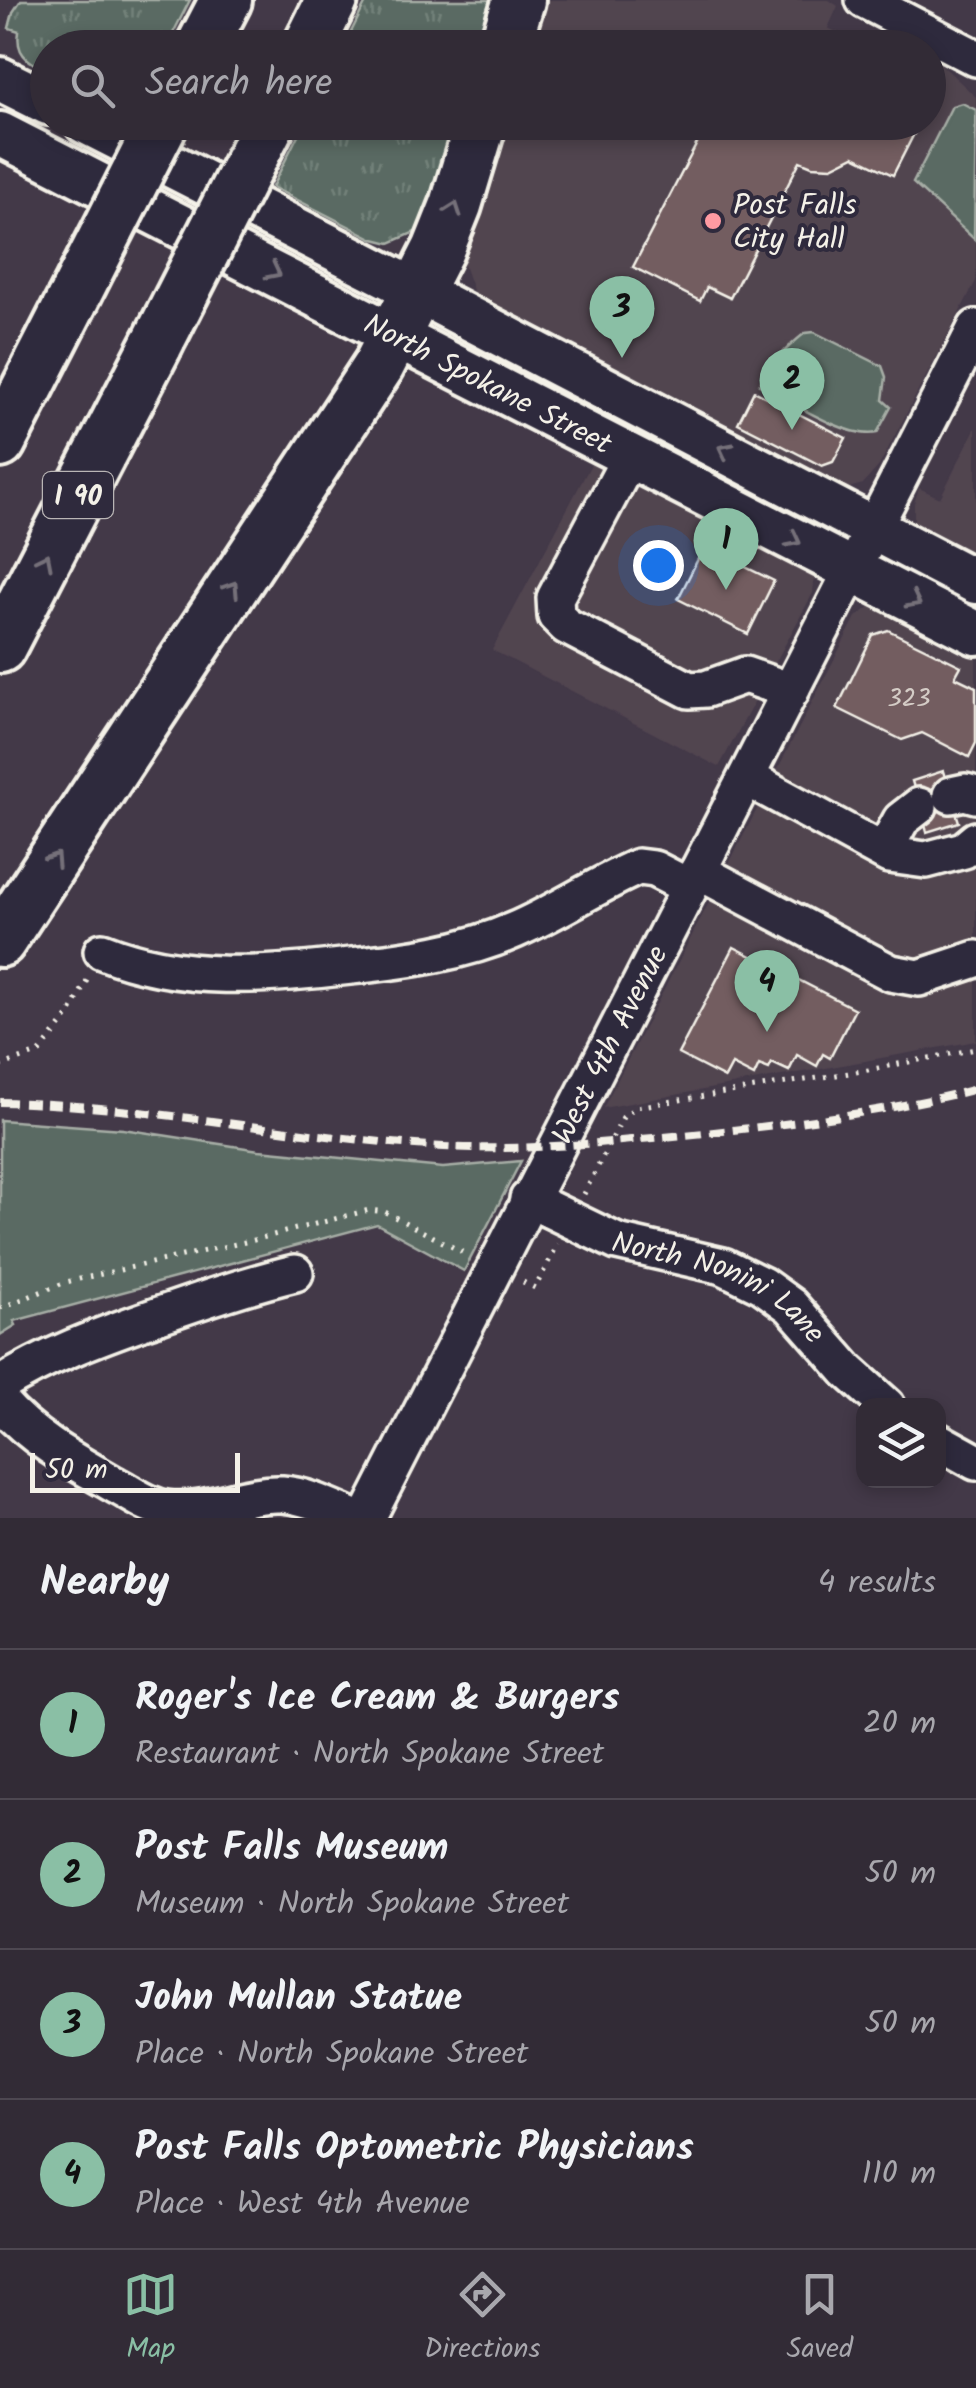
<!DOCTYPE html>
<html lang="en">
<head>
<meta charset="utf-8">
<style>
	body { margin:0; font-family:Kalam,sans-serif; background:#3d3742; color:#f1f3f6 }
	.controls { position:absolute; right:30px; bottom:30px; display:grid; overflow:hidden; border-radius:20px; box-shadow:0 5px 15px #0003 }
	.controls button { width:90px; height:90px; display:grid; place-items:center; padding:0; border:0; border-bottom:2px solid #4d4751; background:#322b36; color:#f1f3f6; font:50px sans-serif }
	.scale { position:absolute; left:30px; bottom:25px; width:210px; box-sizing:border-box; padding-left:10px; border:5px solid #f4f1e8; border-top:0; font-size:28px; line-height:35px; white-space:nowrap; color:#f4f1e8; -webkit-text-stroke:8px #2f2a3d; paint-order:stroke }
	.you { position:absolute; left:658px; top:565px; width:35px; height:35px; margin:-25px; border:8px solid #fff; border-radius:50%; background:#1a73e8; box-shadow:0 0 0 15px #1a73e833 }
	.badge { display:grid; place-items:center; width:65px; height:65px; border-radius:50%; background:#8abfa5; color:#111; font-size:32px; font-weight:700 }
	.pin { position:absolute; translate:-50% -82px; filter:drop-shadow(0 2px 5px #0008) }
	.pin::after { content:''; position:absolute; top:52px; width:35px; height:30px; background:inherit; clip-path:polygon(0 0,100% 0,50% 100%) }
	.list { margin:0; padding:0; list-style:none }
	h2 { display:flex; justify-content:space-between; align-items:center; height:130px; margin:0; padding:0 40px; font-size:42px }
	h2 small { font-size:32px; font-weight:400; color:#a8a7ad }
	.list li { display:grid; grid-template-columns:65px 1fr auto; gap:30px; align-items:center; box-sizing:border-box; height:150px; padding:0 40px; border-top:2px solid #4d4751 }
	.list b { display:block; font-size:38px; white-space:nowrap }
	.list p { margin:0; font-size:32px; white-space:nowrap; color:#a8a7ad }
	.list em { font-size:32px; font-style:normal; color:#a8a7ad }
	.icon { flex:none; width:55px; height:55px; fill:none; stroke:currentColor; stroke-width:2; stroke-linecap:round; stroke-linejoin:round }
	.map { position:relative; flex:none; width:976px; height:1518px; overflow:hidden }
	.search { position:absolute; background:#322b36; box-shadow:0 5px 15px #0003; left:30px; right:30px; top:30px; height:110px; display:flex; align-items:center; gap:25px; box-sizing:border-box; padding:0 35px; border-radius:55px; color:#a8a7ad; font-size:38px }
	.sheet { height:730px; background:#322b36 }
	nav { display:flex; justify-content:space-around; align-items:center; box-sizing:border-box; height:140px; border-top:2px solid #4d4751; background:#322b36; font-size:28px; color:#a8a7ad }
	nav a { display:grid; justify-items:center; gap:5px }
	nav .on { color:#8abfa5 }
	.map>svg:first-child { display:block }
	.built { fill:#514450 }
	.grass { fill:url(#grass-tufts); stroke:#a7aea6; stroke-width:2.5 }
	.green { fill:#5a6b63; stroke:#a7aea6; stroke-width:2.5 }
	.building { fill:#735d61; stroke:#f4f1e8; stroke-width:2.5 }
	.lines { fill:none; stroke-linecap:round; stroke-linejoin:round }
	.minor-casing { stroke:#f4f1e8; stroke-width:42 }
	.major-casing { stroke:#f4f1e8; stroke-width:50 }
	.highway-casing { stroke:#f4f1e8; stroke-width:58 }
	.path { stroke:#f4f1e8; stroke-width:5; stroke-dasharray:2.5 8; stroke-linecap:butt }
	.minor { stroke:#2f2a3d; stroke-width:35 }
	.major { stroke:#2f2a3d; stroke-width:42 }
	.highway { stroke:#2f2a3d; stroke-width:50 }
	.rail { stroke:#f4f1e8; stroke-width:8; stroke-dasharray:15 8; stroke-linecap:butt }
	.highway-bridge-casing { stroke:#f4f1e8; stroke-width:58; stroke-linecap:butt }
	.highway-bridge { stroke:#2f2a3d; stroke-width:50 }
	.oneway { stroke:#747079 }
	.poi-dot { fill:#ff9aa2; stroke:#2f2a3d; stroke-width:4 }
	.labels { text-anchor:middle; stroke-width:8; stroke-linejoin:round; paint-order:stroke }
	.number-label { font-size:25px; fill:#d4ccc6 }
	.shield { fill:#2f2a3d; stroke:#b9b5b5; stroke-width:2.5 }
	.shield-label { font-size:28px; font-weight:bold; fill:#f4f1e8 }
	.poi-label { font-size:30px; fill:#f4f1e8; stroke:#2f2a3d; text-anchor:start }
	.street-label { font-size:30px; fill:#f4f1e8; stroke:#2f2a3d }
</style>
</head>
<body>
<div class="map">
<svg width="976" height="1518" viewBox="0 0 976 1518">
	<defs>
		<pattern id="grass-tufts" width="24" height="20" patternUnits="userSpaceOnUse" patternTransform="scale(2.5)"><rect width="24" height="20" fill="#5a6b63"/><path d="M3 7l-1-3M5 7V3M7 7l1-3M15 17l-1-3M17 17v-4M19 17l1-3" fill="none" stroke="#728179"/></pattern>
	</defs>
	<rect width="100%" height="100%" fill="#433948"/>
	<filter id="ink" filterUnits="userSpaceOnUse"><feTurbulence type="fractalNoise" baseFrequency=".01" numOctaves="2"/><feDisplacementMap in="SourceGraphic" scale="20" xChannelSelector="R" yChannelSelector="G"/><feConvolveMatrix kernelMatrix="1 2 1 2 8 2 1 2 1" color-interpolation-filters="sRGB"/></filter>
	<g filter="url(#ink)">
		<g class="built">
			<path d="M540,0H829L838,6L828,28L868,47L526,48Z"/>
			<path d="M929,53L976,97V281L879,466L863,484L841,490L489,310L474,293L464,265L466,232L504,123L928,122Z"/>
			<path d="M976,427V560L921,529L914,522V503L919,488L940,498Z"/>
			<path d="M596,455L815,574L813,593L719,767L492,650Z"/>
			<path d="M874,604L976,651V1041L603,1108L856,617Z"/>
		</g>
		<g class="grass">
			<path d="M21,0H190L166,47L48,48L47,72C29,61 15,55 19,31L9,28L13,12Z"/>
			<path d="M367,0H505L491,47L343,48Z"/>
			<path d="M304,123H468L424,242L415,232L390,243L374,239L272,187Z"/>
		</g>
		<g class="green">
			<path d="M962,103L976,110L974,239L913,183L952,106Z"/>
			<path d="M814,332L882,366L886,377L883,400L891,407L877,433C848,440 786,399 759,385C770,364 786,348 805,333Z"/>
			<path d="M0,1120L123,1129L259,1150L443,1168L521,1161L464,1271L377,1224L14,1321L16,1325L0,1335Z"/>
		</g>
		<g class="building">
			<path d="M708,122H920L893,175L854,156L832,167L812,166L800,161L730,298L707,287L700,301L633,267Z"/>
			<path d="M754,391L846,438L833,462L822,466L738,423Z"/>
			<path d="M704,547L774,581L748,634L678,599Z"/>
			<path d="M888,630L961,666L955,677L976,687V743L969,757L922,733L902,740L837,708L873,635Z"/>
			<path d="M943,771L959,822L927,832L912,781Z"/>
			<path d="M734,947L855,1009L830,1058L823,1054L817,1066L797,1055L789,1071L772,1063L769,1069L759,1065L754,1076L732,1065L725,1078L678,1054Z"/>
		</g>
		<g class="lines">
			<defs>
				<g id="minor">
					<path d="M864,0L976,58"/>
					<path d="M631,455L555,598L556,616L566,626L689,690L706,689L745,675L791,691"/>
					<path d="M747,778L889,855L926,860L964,850L976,840"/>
					<path d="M951,795L965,792L976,795"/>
					<path d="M884,851L901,820L919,806"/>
					<path d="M698,871L891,973L919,978L976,959"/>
					<path d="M102,951C182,983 267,976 351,966C407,960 463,953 515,930C557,912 596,885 638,867L654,869L689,887"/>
					<path id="s1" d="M528,1199L617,1242L723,1266L762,1285L791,1306L848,1371L887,1406"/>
					<path d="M0,1385C46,1356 97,1337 148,1319C197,1302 245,1285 295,1273"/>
					<path d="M0,1402C33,1440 75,1462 119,1487C134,1495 150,1507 167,1509C207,1514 243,1492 282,1494C308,1496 331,1508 355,1518"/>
					<path d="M938,1441L976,1462"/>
					<path id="s2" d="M367,1518L976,328"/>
				</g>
				<g id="major">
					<path d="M0,79L48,103"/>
					<path d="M86,122L419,292L976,582"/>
					<path id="s3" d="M0,134L976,633"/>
				</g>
				<g id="highway">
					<path d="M201,48L226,0"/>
					<path d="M308,48L332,0"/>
					<path d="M504,48L519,0"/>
					<path d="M0,442L72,301"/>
					<path d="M0,647L157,344"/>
					<path d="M0,941L379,365L438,250L456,205L481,122"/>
				</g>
			</defs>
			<use href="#minor" class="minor-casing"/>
			<use href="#major" class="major-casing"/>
			<use href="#highway" class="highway-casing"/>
			<g class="path">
				<path d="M0,1066L40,1052L70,1014L88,978"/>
				<path d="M584,1194L623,1117L636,1107L868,1070L976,1049"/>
				<path d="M523,1282L535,1288L558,1244"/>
				<path d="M0,1308L66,1282L254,1240L369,1210L385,1212L468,1255"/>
			</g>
			<use href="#minor" class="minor"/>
			<use href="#major" class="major"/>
			<use href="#highway" class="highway"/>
			<path class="rail" d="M0,1102C148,1105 295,1138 444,1147C516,1151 590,1144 663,1137C768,1127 873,1115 976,1089"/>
			<defs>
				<g id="highway-bridge">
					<path d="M72,301L163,122"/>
					<path d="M157,344L270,122"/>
				</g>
			</defs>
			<use href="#highway-bridge" class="highway-bridge-casing"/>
			<use href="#highway-bridge" class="highway-bridge"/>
		</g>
		<defs><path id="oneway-chevron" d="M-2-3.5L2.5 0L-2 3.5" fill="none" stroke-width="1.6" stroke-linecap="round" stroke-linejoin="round" transform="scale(2.5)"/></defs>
		<g class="oneway">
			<use href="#oneway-chevron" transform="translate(454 209) rotate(-70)"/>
			<use href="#oneway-chevron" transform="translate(274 272) rotate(27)"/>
			<use href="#oneway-chevron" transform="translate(725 450) rotate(-153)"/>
			<use href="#oneway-chevron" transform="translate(794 540) rotate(27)"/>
			<use href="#oneway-chevron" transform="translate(45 560) rotate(-63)"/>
			<use href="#oneway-chevron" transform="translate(232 588) rotate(-57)"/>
			<use href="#oneway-chevron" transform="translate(914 601) rotate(27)"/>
			<use href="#oneway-chevron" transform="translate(54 859) rotate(-57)"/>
		</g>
	</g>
	<circle class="poi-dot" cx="713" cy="221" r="10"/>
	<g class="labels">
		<g class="number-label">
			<text x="909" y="706">323</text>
		</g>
		<rect class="shield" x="43" y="472" width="70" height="46" rx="8"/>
		<g class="shield-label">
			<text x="78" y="505">I 90</text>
		</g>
		<g class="poi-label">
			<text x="733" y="214">Post Falls<tspan x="733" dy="34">City Hall</tspan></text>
		</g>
		<g class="street-label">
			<text dy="10" stroke="none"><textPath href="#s3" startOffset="548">North Spokane Street</textPath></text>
			<text dy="10" stroke="none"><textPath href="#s2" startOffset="532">West 4th Avenue</textPath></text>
			<text dy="10" stroke="none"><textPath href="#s1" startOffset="212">North Nonini Lane</textPath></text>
		</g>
	</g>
</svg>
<div class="controls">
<button><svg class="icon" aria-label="layers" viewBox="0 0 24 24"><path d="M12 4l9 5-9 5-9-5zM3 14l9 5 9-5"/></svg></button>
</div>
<div class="scale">50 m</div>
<div class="you"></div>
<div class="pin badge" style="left:726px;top:590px">1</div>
<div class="pin badge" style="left:792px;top:430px">2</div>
<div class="pin badge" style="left:622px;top:358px">3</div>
<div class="pin badge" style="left:767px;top:1032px">4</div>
<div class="search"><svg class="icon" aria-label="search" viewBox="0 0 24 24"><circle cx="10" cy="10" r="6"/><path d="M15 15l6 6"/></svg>Search here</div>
</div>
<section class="sheet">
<h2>Nearby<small>4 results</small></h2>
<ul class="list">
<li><span class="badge">1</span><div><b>Roger's Ice Cream &amp; Burgers</b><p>Restaurant · North Spokane Street</p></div><em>20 m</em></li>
<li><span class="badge">2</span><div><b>Post Falls Museum</b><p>Museum · North Spokane Street</p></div><em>50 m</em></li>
<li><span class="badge">3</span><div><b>John Mullan Statue</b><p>Place · North Spokane Street</p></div><em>50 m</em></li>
<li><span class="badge">4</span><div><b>Post Falls Optometric Physicians</b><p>Place · West 4th Avenue</p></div><em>110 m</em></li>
</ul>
</section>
<nav>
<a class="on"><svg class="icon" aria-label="map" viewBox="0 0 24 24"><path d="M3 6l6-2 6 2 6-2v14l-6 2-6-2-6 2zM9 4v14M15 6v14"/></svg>Map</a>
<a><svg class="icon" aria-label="directions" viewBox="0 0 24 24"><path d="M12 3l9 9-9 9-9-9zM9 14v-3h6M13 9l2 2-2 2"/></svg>Directions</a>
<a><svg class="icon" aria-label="saved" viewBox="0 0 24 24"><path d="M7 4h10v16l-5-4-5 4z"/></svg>Saved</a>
</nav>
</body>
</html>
